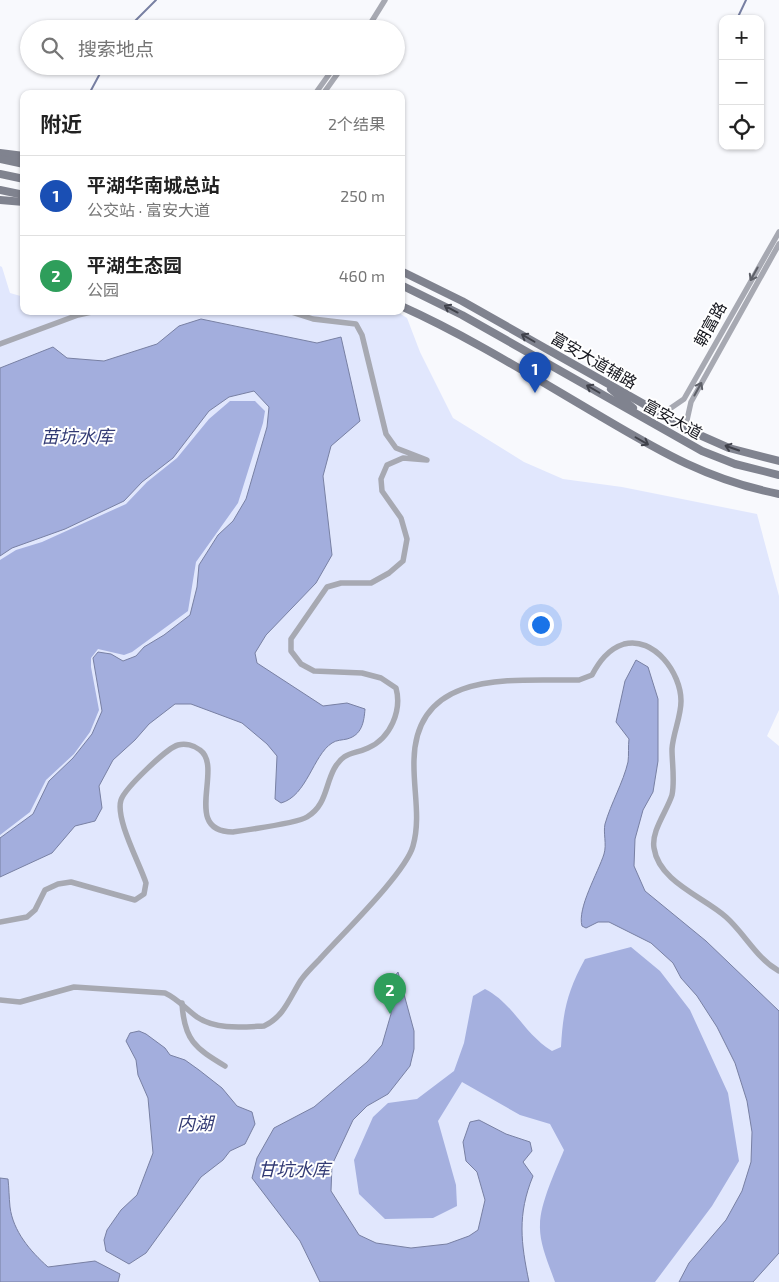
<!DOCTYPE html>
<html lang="zh">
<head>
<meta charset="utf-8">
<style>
	body { margin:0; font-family:"Exo 2","Noto Sans SC",sans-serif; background:#f2f2f2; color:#222 }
	.controls { position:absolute; right:15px; top:15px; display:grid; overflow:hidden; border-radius:10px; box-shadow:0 1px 4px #0004 }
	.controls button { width:45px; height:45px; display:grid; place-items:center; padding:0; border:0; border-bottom:1px solid #e0e0e0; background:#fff; color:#222; font:25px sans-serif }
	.you { position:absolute; left:540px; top:624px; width:18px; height:18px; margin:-12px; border:4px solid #fff; border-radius:50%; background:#1a73e8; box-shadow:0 0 0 8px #1a73e833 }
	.badge { display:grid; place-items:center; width:32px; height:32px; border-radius:50%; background:#6d5928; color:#fff; font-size:16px; font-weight:700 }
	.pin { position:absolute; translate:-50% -41px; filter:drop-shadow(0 1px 2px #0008) }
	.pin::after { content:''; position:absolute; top:26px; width:18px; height:15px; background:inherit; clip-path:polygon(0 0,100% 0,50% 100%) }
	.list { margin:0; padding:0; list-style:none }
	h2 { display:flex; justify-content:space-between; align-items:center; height:65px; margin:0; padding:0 20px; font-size:21px }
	h2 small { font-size:16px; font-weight:400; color:#767676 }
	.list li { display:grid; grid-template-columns:32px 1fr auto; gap:15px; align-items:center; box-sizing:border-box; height:80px; padding:0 20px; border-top:1px solid #e0e0e0 }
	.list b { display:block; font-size:19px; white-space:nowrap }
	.list p { margin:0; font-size:16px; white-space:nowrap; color:#767676 }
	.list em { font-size:16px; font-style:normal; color:#767676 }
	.icon { flex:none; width:28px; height:28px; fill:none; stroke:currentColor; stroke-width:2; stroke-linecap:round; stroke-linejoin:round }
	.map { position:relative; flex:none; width:779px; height:1282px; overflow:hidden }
	.search { position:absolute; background:#fff; box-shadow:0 1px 4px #0004; left:20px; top:20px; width:385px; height:55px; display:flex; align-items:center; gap:12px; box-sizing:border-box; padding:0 18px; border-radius:28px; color:#767676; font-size:19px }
	.panel { position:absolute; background:#fff; box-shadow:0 1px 4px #0004; left:20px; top:90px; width:385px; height:225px; border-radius:10px }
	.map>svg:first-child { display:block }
	.green { fill:#e1e7fd }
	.forest { fill:#a5b0df }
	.water { fill:#a3aedd; stroke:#7880a3 }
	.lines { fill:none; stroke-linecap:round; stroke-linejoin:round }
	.stream { stroke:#7880a3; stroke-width:2 }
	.street { stroke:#a7a9b2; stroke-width:5.5 }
	.secondary { stroke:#80838f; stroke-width:8 }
	.oneway { stroke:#5e6068 }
	.oneway2 { stroke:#40424b }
	.labels { text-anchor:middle; stroke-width:4; stroke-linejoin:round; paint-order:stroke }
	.street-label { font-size:16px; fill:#15161d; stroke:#fff }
	.water-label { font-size:18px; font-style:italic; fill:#323a74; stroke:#fff }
</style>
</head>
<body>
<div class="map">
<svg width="779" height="1282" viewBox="0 0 779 1282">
	<rect width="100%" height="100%" fill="#f8f9fd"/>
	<path class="green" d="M0,266L2,267L10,293L24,297V311H396L407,318L420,352L453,418L524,462L563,479L622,487L757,514L779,596V710L767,736L779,746V1282H0Z"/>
	<g class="forest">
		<path d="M230,401H255L265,411L263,423L238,503L196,562L188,611L132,652L124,655L98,649L91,658V667L99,710L90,732L74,754L46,780L30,812L0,835V560L16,550L42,542L126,504L147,482L177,458L209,419Z"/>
		<path d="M631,947L660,971L690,1010L728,1093L739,1161L712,1206L655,1282H555C549,1265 539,1243 540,1225C540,1203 556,1170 564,1150L550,1124L520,1115L462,1082L438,1121L456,1185L457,1206L433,1218L385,1219L359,1194L354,1160L373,1117L388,1103L417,1099L454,1071L464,1043L473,996L485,989C514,1004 523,1033 552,1051L561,1047C563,1011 567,992 585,959Z"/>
	</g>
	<g class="water">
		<path d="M201,319L317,343L341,337L360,421L331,446L323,476L332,555L316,583L266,635L255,653L257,663L323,706L347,703L365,709C364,722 362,735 347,739C343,740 336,740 332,743C313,755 307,796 281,803L275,799L277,756L267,744L242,723L191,704H175L149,724L135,740L113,760L99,786L102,808L95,821L75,826L52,853L0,877V838L33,814L49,781L73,758L92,734L102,711L93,658L98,652L111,654L123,661L136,656L144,647L164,635L190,615L197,587L199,565L218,535L233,521L246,499L267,427L269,407L254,391L229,397L209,411L173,458L142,482L124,501L65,529L12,548L0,556V368L53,347L67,358L104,361L157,344L179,326Z"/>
		<path d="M636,660L648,667L658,699V761L653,792L643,810L635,839L634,866L645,891L706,941L779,1011V1253L753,1282H679L689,1263L726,1220L742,1191L751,1162L752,1132L747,1101L735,1063L717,1027L697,996L681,978L673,963L651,943L609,922H598L586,928L582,926C577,908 598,873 604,854C607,844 603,833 605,824C611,803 623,783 628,762C629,755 628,746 629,739L616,722L625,681Z"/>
		<path d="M398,972L414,1031V1049L410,1066L388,1094L367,1106L353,1120L332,1165L331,1191L359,1235L376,1243L411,1248L447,1244L469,1236L478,1230L485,1200L477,1172L466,1161L463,1142L470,1122L479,1120L506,1134L530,1142L532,1151L523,1162L533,1176C517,1215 521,1243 529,1282H320L300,1241L252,1178L257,1158L274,1128L314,1107L367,1062L382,1045L391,1014V981Z"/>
		<path d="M139,1031L146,1034L165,1048L170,1055L185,1060L199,1070L222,1088L237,1106L252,1112L255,1124L245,1144L230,1151L223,1160L201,1177L146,1253L129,1264L106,1251L104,1240L107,1230L121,1210L137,1195L153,1153L148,1098L138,1075L136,1060L126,1041L130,1033Z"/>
		<path d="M0,1178L8,1179C9,1188 9,1197 10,1207C13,1231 30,1251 48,1267L95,1261L120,1274L118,1282H0Z"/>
	</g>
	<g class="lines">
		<g class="stream">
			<path d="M737,19L746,0"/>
			<path d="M127,29L156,0"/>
			<path d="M89,94L104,66"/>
		</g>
		<g class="street">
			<path d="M367,29L385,0"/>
			<path d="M315,94L335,66"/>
			<path d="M323,94L343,66"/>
			<path d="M0,344L78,315L96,311"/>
			<path d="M655,409L668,410L684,399L779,232"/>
			<path d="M693,431L687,420L691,402L779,244"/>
			<path d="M0,922L27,917L35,910L45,890L58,884L71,882L135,900L144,894L146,883C140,864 115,819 121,800C125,788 167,748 178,745C185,743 194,745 200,750C224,767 181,832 233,832C247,830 297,823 307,817C326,806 325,786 334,769C344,751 353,755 368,748C391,738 402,710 396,688L381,678L362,673L314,671L301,664L291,651V639L327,587L341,583H371L389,573L403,561L407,539L401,518L382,491L381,479L387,465L403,458L427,460L396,448L386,434L362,335L356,324L313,319L288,311"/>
			<path d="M0,1000L20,1002L74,987L165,993C178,999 186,1009 197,1017C216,1030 243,1027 264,1026C284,1017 290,997 301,980C306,973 313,966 319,960C340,936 405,874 413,846C421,818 413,789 414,760C416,668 515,681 579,680L592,675C599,662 608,649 624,644C654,636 681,673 681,701C681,717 673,733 672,749C672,763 675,781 672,795C667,811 651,831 654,848C659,882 704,897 726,917C745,934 757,959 779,971"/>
			<path d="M182,1003C184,1040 195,1048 225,1066"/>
		</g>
		<g class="secondary">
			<path d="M0,153L24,156"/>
			<path d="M0,159L24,164"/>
			<path d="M0,174L24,179"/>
			<path d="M0,190L24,195"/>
			<path d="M0,200L24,202"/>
			<path d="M401,271L462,301L695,433L729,448L779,461"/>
			<path d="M401,285L462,315L702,451L735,464L779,475"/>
			<path d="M401,306C470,337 535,378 600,416C661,452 708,480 779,494"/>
			<path d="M611,389L633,408"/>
		</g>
	</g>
	<defs><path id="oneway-shaft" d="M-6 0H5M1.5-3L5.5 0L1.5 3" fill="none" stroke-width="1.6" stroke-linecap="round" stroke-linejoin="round" transform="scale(1.25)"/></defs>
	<g class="oneway">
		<use href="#oneway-shaft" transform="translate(754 274) rotate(119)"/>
		<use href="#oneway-shaft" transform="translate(698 389) rotate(-61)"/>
	</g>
	<g class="oneway2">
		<use href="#oneway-shaft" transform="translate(451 309) rotate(-152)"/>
		<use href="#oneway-shaft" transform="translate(528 338) rotate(-150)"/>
		<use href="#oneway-shaft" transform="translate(593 389) rotate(-150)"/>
		<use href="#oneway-shaft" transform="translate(642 441) rotate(30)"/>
		<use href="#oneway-shaft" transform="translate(732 448) rotate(-161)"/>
	</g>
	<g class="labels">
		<g class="street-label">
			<text transform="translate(710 324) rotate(-61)" y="6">朝富路</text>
			<text transform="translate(594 360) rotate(30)" y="6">富安大道辅路</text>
			<text transform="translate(673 419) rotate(29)" y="6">富安大道</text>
		</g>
		<g class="water-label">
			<text x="77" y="443">苗坑水库</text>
			<text x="195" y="1130">内湖</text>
			<text x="294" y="1176">甘坑水库</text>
		</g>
	</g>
</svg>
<div class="controls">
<button>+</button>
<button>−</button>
<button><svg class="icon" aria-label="locate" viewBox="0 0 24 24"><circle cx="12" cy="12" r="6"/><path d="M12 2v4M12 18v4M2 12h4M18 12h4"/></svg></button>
</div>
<div class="you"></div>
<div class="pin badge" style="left:535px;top:393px;background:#1a4fb4">1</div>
<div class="pin badge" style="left:390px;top:1014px;background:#2e9e5b">2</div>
<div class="search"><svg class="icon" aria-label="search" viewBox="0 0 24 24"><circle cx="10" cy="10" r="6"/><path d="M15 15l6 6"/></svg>搜索地点</div>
<section class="panel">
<h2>附近<small>2个结果</small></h2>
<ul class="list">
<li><span class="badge" style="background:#1a4fb4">1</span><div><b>平湖华南城总站</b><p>公交站 · 富安大道</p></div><em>250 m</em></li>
<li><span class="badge" style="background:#2e9e5b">2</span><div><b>平湖生态园</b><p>公园</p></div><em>460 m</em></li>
</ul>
</section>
</div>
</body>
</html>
